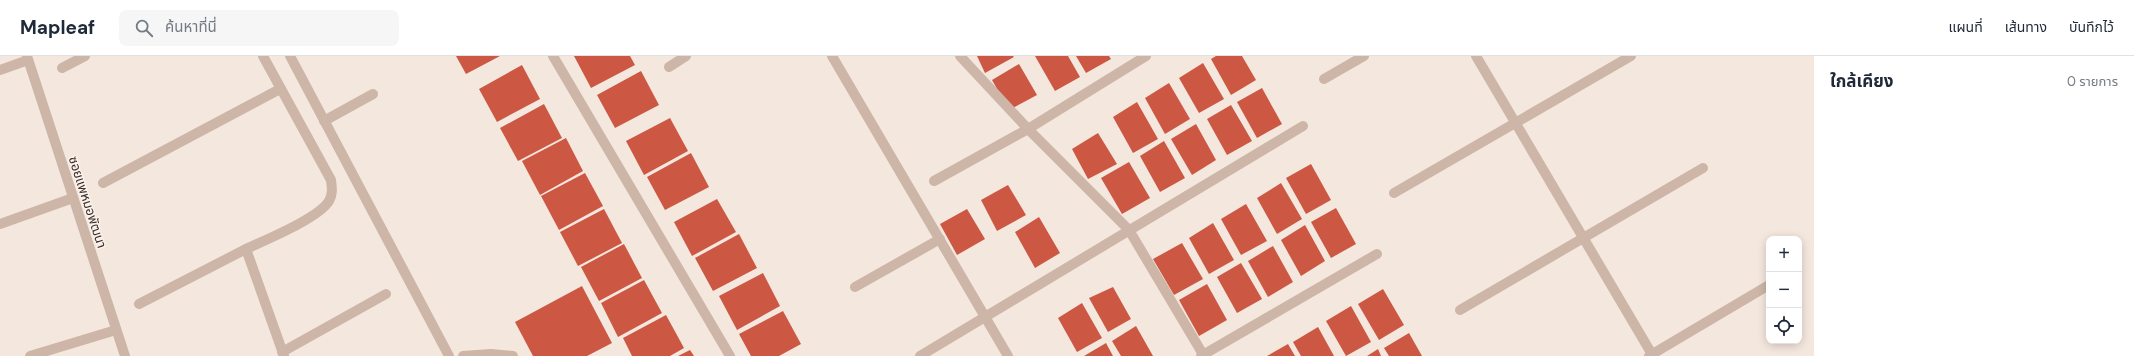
<!DOCTYPE html>
<html lang="th">
<head>
<meta charset="utf-8">
<style>
	body { margin:0; font-family:"DM Sans","Noto Sans Thai",sans-serif; background:#f6f6f7; color:#1f2937 }
	.controls { position:absolute; right:12px; bottom:12px; display:grid; overflow:hidden; border-radius:8px; box-shadow:0 2px 10px #0003 }
	.controls button { width:36px; height:36px; display:grid; place-items:center; padding:0; border:0; border-bottom:1px solid #e0e1e3; background:#fff; color:#1f2937; font:20px sans-serif }
	.list { margin:0; padding:0; list-style:none }
	h2 { display:flex; justify-content:space-between; align-items:center; height:52px; margin:0; padding:0 16px; font-size:17px }
	h2 small { font-size:13px; font-weight:400; color:#747a83 }
	.icon { flex:none; width:22px; height:22px; fill:none; stroke:currentColor; stroke-width:2; stroke-linecap:round; stroke-linejoin:round }
	.map { position:relative; flex:none; width:1814px; height:300px; overflow:hidden }
	header { display:flex; align-items:center; gap:24px; box-sizing:border-box; height:56px; padding:0 20px; background:#fff; border-bottom:1px solid #e0e1e3 }
	header strong { font-size:19px }
	nav { display:flex; gap:22px; margin-inline-start:auto; font-size:14px }
	.search { width:280px; height:36px; background:#f6f6f7; display:flex; align-items:center; gap:10px; box-sizing:border-box; padding:0 14px; border-radius:8px; color:#747a83; font-size:15px }
	main { display:flex }
	aside { flex:1; background:#fff }
	.map>svg:first-child { display:block }
	.building { fill:#cc5743 }
	.lines { fill:none; stroke-linecap:round; stroke-linejoin:round }
	.service { stroke:#cdb6a8; stroke-width:10 }
	.minor { stroke:#cdb6a8; stroke-width:10 }
	.tertiary { stroke:#cdb6a8; stroke-width:10 }
	.labels { text-anchor:middle; stroke-width:3; stroke-linejoin:round; paint-order:stroke }
	.street-label { font-size:13px; fill:#3a2d29; stroke:#fbf2eb }
</style>
</head>
<body>
<header>
<strong>Mapleaf</strong>
<div class="search"><svg class="icon" aria-label="search" viewBox="0 0 24 24"><circle cx="10" cy="10" r="6"/><path d="M15 15l6 6"/></svg>ค้นหาที่นี่</div>
<nav><a>แผนที่</a><a>เส้นทาง</a><a>บันทึกไว้</a></nav>
</header>
<main>
<div class="map">
<svg width="1814" height="300" viewBox="0 0 1814 300">
	<rect width="100%" height="100%" fill="#f4e7de"/>
	<g class="building">
		<path d="M456,0H500L466,18Z"/>
		<path d="M574,0H630L635,9L591,32Z"/>
		<path d="M977,0H1013L1014,1L985,17Z"/>
		<path d="M1035,0H1068L1080,21L1055,35Z"/>
		<path d="M1076,0H1109L1111,3L1086,17Z"/>
		<path d="M1216,0H1242L1256,24L1231,39L1211,3Z"/>
		<path d="M1203,7L1224,43L1199,57L1179,22Z"/>
		<path d="M1019,8L1037,39L1009,54L992,24Z"/>
		<path d="M522,9L540,43L497,66L479,33Z"/>
		<path d="M641,15L659,49L615,72L597,39Z"/>
		<path d="M1169,27L1190,63L1165,78L1145,42Z"/>
		<path d="M1262,32L1282,68L1257,82L1237,46Z"/>
		<path d="M1137,46L1158,83L1133,97L1113,61Z"/>
		<path d="M544,48L562,82L518,105L500,72Z"/>
		<path d="M1231,49L1252,85L1227,99L1207,63Z"/>
		<path d="M670,62L688,95L644,119L626,85Z"/>
		<path d="M1196,68L1216,104L1192,119L1171,83Z"/>
		<path d="M1098,77L1117,108L1088,123L1072,93Z"/>
		<path d="M566,82L583,115L540,139L522,105Z"/>
		<path d="M1164,85L1185,122L1160,136L1140,100Z"/>
		<path d="M691,97L709,131L665,154L647,121Z"/>
		<path d="M1129,106L1150,142L1122,158L1101,122Z"/>
		<path d="M1311,108L1331,144L1306,158L1286,122Z"/>
		<path d="M585,117L603,150L559,174L541,140Z"/>
		<path d="M1281,127L1302,163L1277,178L1257,142Z"/>
		<path d="M1008,129L1026,159L997,175L981,144Z"/>
		<path d="M717,143L736,176L692,200L674,166Z"/>
		<path d="M1246,148L1267,185L1241,199L1221,163Z"/>
		<path d="M1336,152L1356,188L1331,202L1311,166Z"/>
		<path d="M604,153L622,187L578,210L560,176Z"/>
		<path d="M967,153L985,183L957,199L940,168Z"/>
		<path d="M1039,161L1060,197L1035,212L1015,176Z"/>
		<path d="M1213,167L1234,204L1209,218L1189,182Z"/>
		<path d="M1305,169L1325,205L1301,220L1281,184Z"/>
		<path d="M739,178L757,212L713,235L695,202Z"/>
		<path d="M1182,187L1203,223L1174,239L1153,203Z"/>
		<path d="M624,188L642,222L599,245L581,211Z"/>
		<path d="M1273,190L1293,226L1268,241L1248,205Z"/>
		<path d="M1241,207L1262,243L1237,257L1217,221Z"/>
		<path d="M763,217L780,250L737,274L719,240Z"/>
		<path d="M644,224L662,257L618,281L601,247Z"/>
		<path d="M1207,228L1227,264L1199,280L1179,244Z"/>
		<path d="M582,230L612,287L587,300H533L515,266Z"/>
		<path d="M1113,231L1131,263L1108,276L1089,242Z"/>
		<path d="M1383,233L1404,269L1379,284L1358,248Z"/>
		<path d="M1082,247L1102,282L1077,296L1058,262Z"/>
		<path d="M1351,250L1371,286L1346,300L1326,265Z"/>
		<path d="M783,255L801,288L779,300H751L739,278Z"/>
		<path d="M666,259L684,292L670,300H632L623,282Z"/>
		<path d="M1136,270L1153,300H1121L1112,285Z"/>
		<path d="M1318,271L1334,300H1301L1293,286Z"/>
		<path d="M1409,277L1422,300H1389L1384,292Z"/>
		<path d="M1106,287L1113,300H1084Z"/>
		<path d="M1288,288L1295,300H1267Z"/>
		<path d="M1378,293L1381,300H1367Z"/>
		<path d="M690,294L694,300H678Z"/>
	</g>
	<g class="lines">
		<g class="service">
			<path d="M324,65L373,38"/>
			<path d="M855,231L940,183"/>
			<path d="M30,300L116,274"/>
			<path d="M463,300L491,298L513,300"/>
		</g>
		<g class="minor">
			<path d="M263,0L331,124C332,132 333,138 329,145C319,162 265,184 246,193L284,300"/>
			<path d="M290,0L449,300"/>
			<path d="M553,0L730,300"/>
			<path d="M832,0L1008,300"/>
			<path d="M960,0L1028,73L1129,174L1204,300"/>
			<path d="M1476,0L1653,300"/>
			<path d="M669,11L686,0"/>
			<path d="M62,12L85,0"/>
			<path d="M0,14L28,4"/>
			<path d="M1324,23L1364,0"/>
			<path d="M934,125L1028,73L1146,0"/>
			<path d="M103,127L280,33"/>
			<path d="M1394,137L1631,0"/>
			<path d="M0,168L73,142"/>
			<path d="M139,248L246,193"/>
			<path d="M1460,254L1703,112"/>
			<path d="M282,296L386,238"/>
			<path d="M920,300L1303,70"/>
			<path d="M1201,300L1377,198"/>
			<path d="M1649,300L1769,229"/>
		</g>
		<path class="tertiary" d="M27,0L125,300"/>
	</g>
	<g class="labels">
		<g class="street-label">
			<text transform="translate(88 146) rotate(72)" y="5">ซอยแพหมอพัฒนา</text>
		</g>
	</g>
</svg>
<div class="controls">
<button>+</button>
<button>−</button>
<button><svg class="icon" aria-label="locate" viewBox="0 0 24 24"><circle cx="12" cy="12" r="6"/><path d="M12 2v4M12 18v4M2 12h4M18 12h4"/></svg></button>
</div>
</div>
<aside>
<h2>ใกล้เคียง<small>0 รายการ</small></h2>
<ul class="list">
</ul>
</aside>
</main>
</body>
</html>
